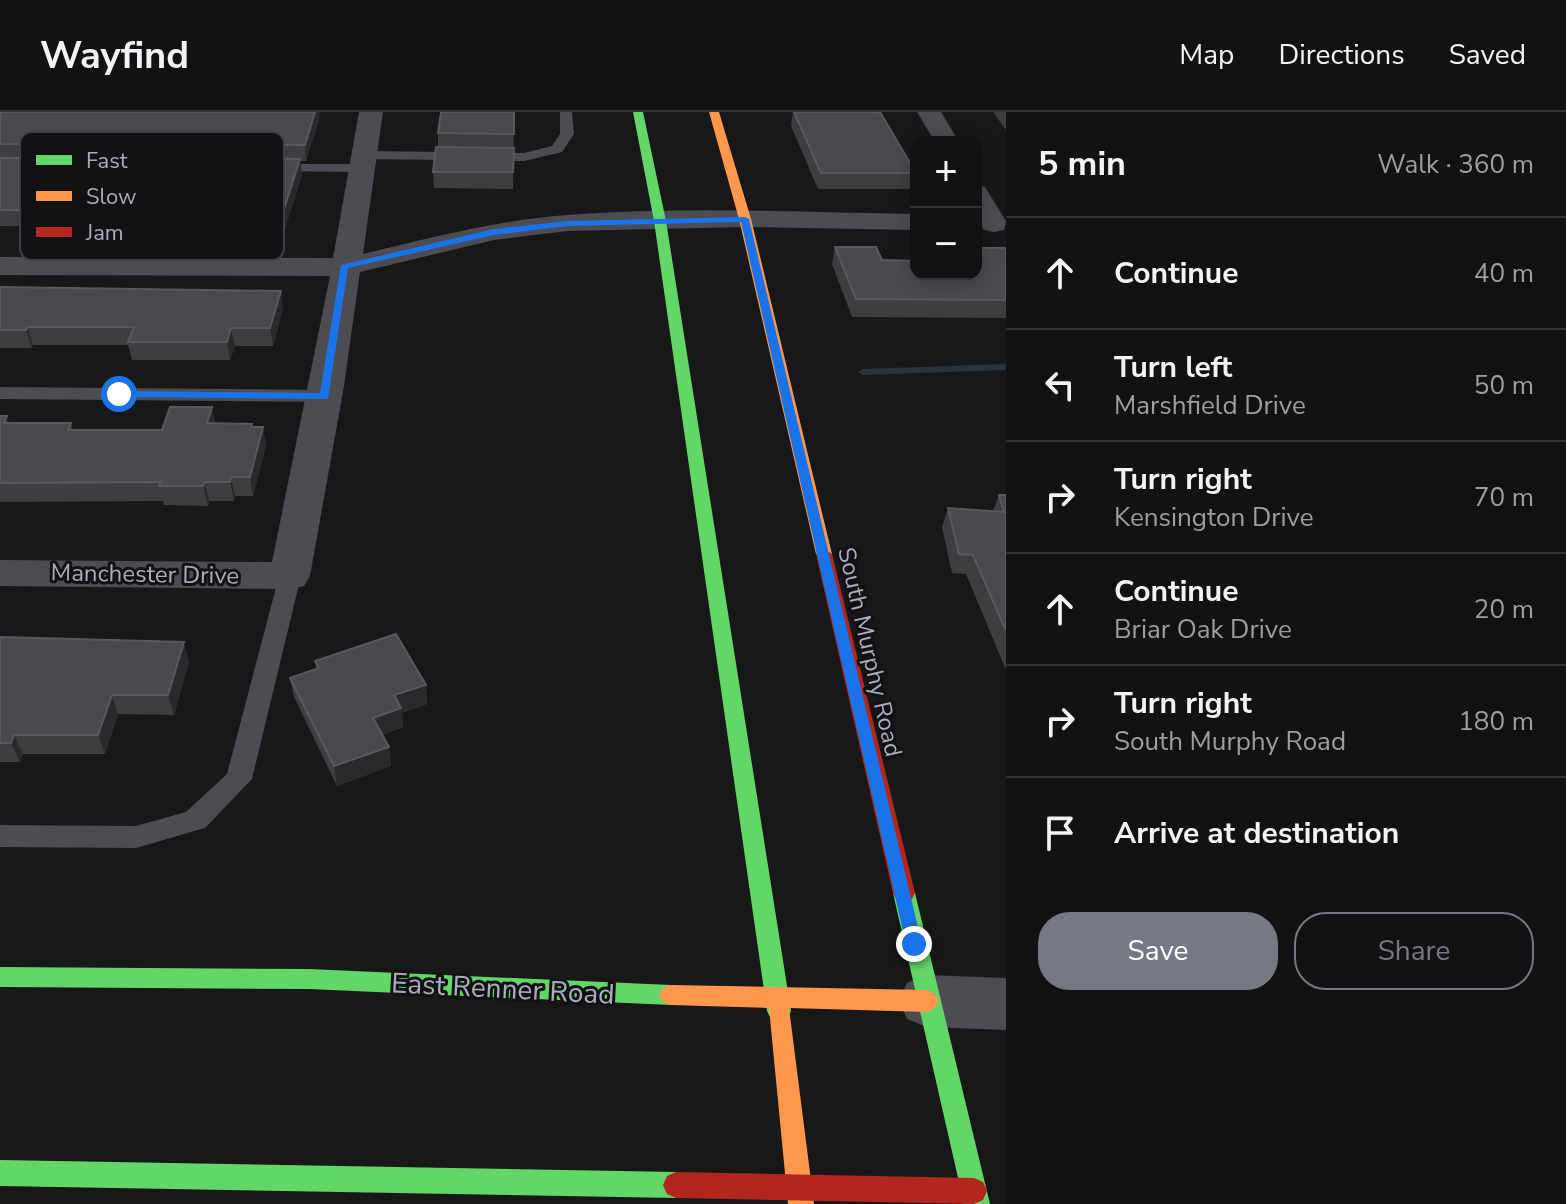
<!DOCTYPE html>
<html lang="en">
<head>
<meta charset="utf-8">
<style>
	body { margin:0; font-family:"Nunito Sans",sans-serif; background:#1b1b1c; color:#f1f3f6 }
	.controls { position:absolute; right:24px; top:24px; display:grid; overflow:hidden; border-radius:16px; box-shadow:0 4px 20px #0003 }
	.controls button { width:72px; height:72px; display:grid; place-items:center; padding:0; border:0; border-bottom:2px solid #313233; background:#121213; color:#f1f3f6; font:40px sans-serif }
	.stop { position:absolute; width:24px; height:24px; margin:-18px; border:6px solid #1a73e8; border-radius:50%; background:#fff }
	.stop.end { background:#1a73e8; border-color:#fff; box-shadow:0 2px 8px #0008 }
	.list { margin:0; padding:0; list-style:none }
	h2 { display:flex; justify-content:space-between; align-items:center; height:104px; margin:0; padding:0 32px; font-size:34px }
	h2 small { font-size:26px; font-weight:400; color:#9c9ea0 }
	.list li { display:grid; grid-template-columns:52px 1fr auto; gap:24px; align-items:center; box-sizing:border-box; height:112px; padding:0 32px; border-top:2px solid #313233 }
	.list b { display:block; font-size:30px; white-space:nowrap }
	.list p { margin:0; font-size:26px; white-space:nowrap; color:#9c9ea0 }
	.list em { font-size:26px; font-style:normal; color:#9c9ea0 }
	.actions { display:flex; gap:16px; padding:24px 32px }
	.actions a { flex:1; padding:18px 0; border:2px solid #767882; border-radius:32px; text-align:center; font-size:28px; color:#767882 }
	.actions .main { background:#767882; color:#fff }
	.icon { flex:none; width:44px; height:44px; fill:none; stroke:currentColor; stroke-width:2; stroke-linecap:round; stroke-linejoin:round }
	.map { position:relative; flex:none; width:1006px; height:1092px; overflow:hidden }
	header { display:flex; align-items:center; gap:48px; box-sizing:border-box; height:112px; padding:0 40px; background:#121213; border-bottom:2px solid #313233 }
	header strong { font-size:38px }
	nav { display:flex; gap:44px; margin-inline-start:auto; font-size:28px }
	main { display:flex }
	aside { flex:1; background:#121213 }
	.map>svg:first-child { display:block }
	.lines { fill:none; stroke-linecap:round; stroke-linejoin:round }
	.stream { fill:#2a323c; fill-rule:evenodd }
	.lane { fill:#4c4d52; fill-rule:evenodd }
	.street { fill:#4c4d52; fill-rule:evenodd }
	.fast { fill:#63d668; fill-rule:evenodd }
	.slow { fill:#ff974d; fill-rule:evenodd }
	.jam { fill:#b3261e; fill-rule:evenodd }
	.wall { fill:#3e3e41 }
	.shaded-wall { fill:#2a2a2c }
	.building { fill:#494a4e; stroke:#58595f; stroke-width:2 }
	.route { fill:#1a73e8 }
	.labels { text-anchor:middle; stroke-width:6; stroke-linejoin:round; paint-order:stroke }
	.street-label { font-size:24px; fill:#a8acbb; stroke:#121215 }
	.near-street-label { font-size:28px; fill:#a8acbb; stroke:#121215 }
	.key { fill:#121215; stroke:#3f4047; stroke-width:2 }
	.key-label { font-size:22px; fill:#a8acbb }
</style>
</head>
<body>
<header>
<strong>Wayfind</strong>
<nav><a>Map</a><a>Directions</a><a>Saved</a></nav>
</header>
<main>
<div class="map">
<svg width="1006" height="1092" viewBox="0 0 1006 1092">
	<rect width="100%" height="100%" fill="#181819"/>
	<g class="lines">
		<path class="stream" d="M1006,252V258L863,263L858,260L863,257Z"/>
		<g class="lane">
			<path d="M560,0H572L574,22L562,40L524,49L363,47L356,43L363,39L524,41L552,34L560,22Z"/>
			<path d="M270,52H361L368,56L361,60L265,59L263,56Z"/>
			<path d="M0,275L325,278L334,284L325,290L0,287Z"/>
			<path d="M290,457L298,459L301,464L252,667L205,716L136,736L0,735V713L136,714L186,700L227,662L279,464L282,459Z"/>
		</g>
		<g class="street">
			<path d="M359,0H383L363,142C430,126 498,108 567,103C683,94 800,100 916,102V118L745,115L567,119L494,128L360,160L344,274L310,464L304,474L290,477L0,474V448L272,450L330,164L0,163V145L333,146Z"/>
			<path d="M917,0H941L959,30H935Z"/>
			<path d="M976,73L985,75L1006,109L1004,118L994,120L984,118C974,103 976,90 976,73Z"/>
			<path d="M927,863L1006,866V918L927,915L907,907L899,889L907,871Z"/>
		</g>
		<g class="fast">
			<path d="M633,0H643L666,109L791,899L787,907L779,910L771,907L767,899L654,109Z"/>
			<path d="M904,772L912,775L915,781L990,1092H964L893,781L896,775Z"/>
			<path d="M0,855L309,857L671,873L679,876L683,883L679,890L671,893L309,877L0,875Z"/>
			<path d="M0,1048L676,1060L685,1064L689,1073L685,1082L676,1086L0,1074Z"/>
		</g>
		<g class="slow">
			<path d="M709,0H719L751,107L832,442L824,447L816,442L739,107Z"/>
			<path d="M671,873L927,878L935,882L939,889L935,896L927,900L789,896L814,1092H788L769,896L671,893L663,890L659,883L663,876Z"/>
		</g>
		<g class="jam">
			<path d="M824,437L832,442L915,781L912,787L904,790L896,787L893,781L816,442Z"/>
			<path d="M676,1060L974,1066L983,1070L987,1079L983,1088L974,1092L676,1086L667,1082L663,1073L667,1064Z"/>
		</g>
	</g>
	<g class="wall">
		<path d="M0,0L320,5L306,49H300L302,63L285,116L0,114Z"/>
		<path d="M514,0L513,77L434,76L433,60L438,35V21Z"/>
		<path d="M793,0H880L916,61L912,77H818L791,14Z"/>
		<path d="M993,0H1006V18Z"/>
		<path d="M835,135L882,148L976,162L1006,136V206L852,205L832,152Z"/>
		<path d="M0,175L283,196L273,234H235L230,248H132L128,233H33L32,236H0Z"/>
		<path d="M0,304L10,311H71L73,318H162L215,311L252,312L253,315H263L266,334L253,384H235L234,389H209L208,394L164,393L163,389L0,390Z"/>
		<path d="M999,383H1006V558L966,462L952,461L942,415L948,396L993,399Z"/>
		<path d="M0,525L189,549L174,603L118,602L105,642H23L20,650H0Z"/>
		<path d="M315,549L426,573L427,592L402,601L403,615L382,623L389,635L391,654L337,674L294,585L290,566L316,557Z"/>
	</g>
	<g class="shaded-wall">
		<path d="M315,0H319L320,5L306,49L305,33Z"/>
		<path d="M300,47L302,63L285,116L283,100Z"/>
		<path d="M281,179L283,196L273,234L270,216Z"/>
		<path d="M28,215L33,233L32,236L26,218Z"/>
		<path d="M231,216L235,234L230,248L227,230Z"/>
		<path d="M212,295L216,314L207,311Z"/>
		<path d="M263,315L266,334L253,384L250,365Z"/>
		<path d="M231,365L235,384L234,389L230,370Z"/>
		<path d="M205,370L209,389L208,394L203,374Z"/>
		<path d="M184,530L189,549L174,603L168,583Z"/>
		<path d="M426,573L427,592L402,601L403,615L375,625L373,606L394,583Z"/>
		<path d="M112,583L118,602L105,642L98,623Z"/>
		<path d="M14,623L23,642L20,650L11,631Z"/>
		<path d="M389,635L391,654L337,674L334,654Z"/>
	</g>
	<g class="building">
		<path d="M0,0H315L305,33L0,32Z"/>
		<path d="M441,0H514V22L438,21Z"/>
		<path d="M794,0H880L916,61H821Z"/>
		<path d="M436,35L514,36L513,60H433Z"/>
		<path d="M0,46L300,47L283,100L0,98Z"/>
		<path d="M835,135H876L882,148L916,149V162H976V136H1006V188L856,187Z"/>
		<path d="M0,175L281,179L270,216H231L227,230H128L134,215H28L26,218H0Z"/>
		<path d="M170,295H212L207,311L252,312L251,315H263L250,365H231L230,370H205L203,374H159L161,370L0,371V304H7L4,311H71L68,318H162Z"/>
		<path d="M999,383H1006V519L973,443L959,442L948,396L1004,400Z"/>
		<path d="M396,522L426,573L394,583L401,596L373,606L389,635L334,654L290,566L319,556L315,549Z"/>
		<path d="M0,525L184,530L168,583H112L98,623H14L11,631H0Z"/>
	</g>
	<path class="route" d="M745,105L749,107L922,832L914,839L906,832L741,110L567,114L494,123L348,156L328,287L119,285L114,282L119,279L320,281L341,153L494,117L567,109Z"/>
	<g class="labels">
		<g class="street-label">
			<text transform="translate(145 462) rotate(1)" y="8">Manchester Drive</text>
			<text transform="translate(870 540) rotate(77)" y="8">South Murphy Road</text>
		</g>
		<g class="near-street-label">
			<text transform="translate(503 876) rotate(3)" y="10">East Renner Road</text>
		</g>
	</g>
	<rect x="20" y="20" width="264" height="128" rx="12" class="key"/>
	<rect x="36" y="43" width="36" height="10" fill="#63d668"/>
	<rect x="36" y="79" width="36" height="10" fill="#ff974d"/>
	<rect x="36" y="115" width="36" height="10" fill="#b3261e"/>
	<g class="key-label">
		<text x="86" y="56">Fast</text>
		<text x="86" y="92">Slow</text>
		<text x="86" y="128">Jam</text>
	</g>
</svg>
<div class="controls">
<button>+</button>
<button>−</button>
</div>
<div class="stop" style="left:119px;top:282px"></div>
<div class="stop end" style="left:914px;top:832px"></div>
</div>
<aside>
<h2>5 min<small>Walk · 360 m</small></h2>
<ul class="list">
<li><svg class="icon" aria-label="ahead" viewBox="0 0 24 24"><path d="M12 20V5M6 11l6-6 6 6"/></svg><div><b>Continue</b></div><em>40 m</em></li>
<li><svg class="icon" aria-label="left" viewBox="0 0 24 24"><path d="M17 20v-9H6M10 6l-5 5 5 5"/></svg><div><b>Turn left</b><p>Marshfield Drive</p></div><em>50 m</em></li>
<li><svg class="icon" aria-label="right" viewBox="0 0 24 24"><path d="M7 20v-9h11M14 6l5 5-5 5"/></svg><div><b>Turn right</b><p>Kensington Drive</p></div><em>70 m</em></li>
<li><svg class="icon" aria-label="ahead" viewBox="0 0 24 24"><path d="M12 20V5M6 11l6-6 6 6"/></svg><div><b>Continue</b><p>Briar Oak Drive</p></div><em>20 m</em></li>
<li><svg class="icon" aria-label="right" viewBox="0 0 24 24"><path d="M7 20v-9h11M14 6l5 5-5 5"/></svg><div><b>Turn right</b><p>South Murphy Road</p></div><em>180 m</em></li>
<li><svg class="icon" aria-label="arrive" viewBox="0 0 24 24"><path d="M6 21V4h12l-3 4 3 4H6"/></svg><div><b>Arrive at destination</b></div></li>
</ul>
<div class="actions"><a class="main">Save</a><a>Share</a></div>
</aside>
</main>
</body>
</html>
